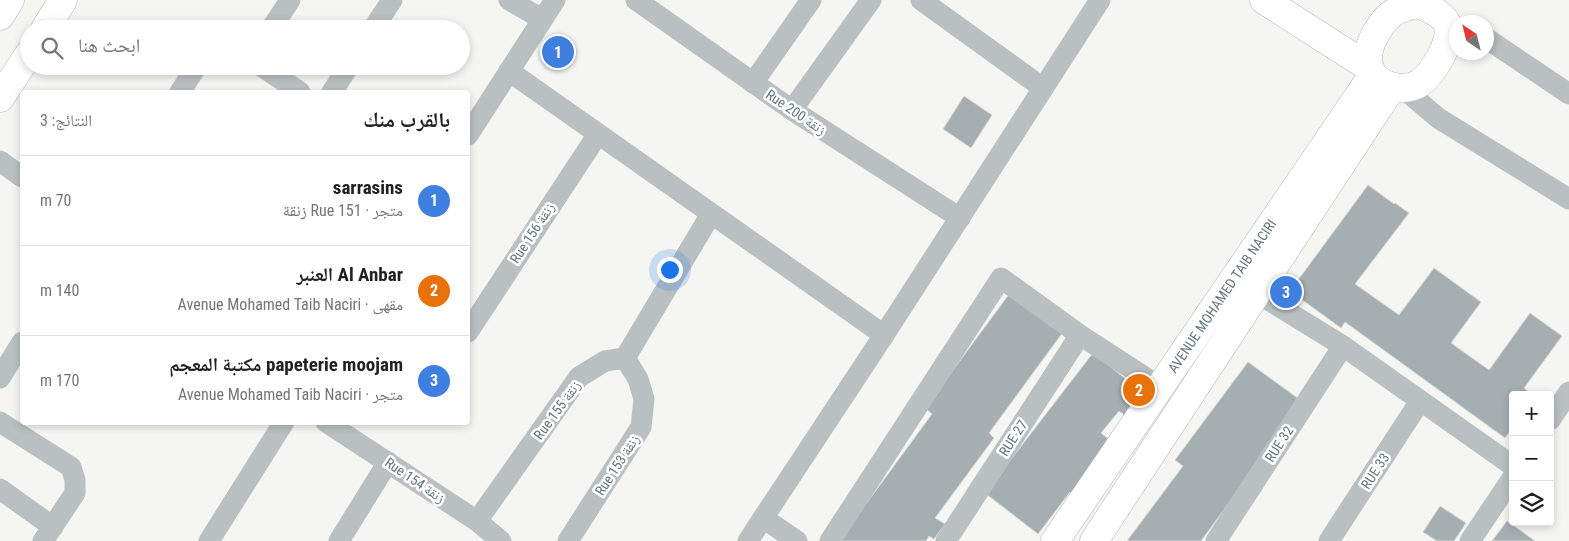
<!DOCTYPE html>
<html lang="ar">
<head>
<meta charset="utf-8">
<style>
	body { margin:0; font-family:"Roboto Condensed","Noto Naskh Arabic",sans-serif; background:#f6f6f6; color:#202124; direction:rtl }
	.controls { position:absolute; right:15px; bottom:15px; display:grid; overflow:hidden; border-radius:5px; box-shadow:0 2px 8px #0003 }
	.controls button { width:45px; height:45px; display:grid; place-items:center; padding:0; border:0; border-bottom:1px solid #e0e0e0; background:#fff; color:#202124; font:25px sans-serif }
	.compass { position:absolute; left:1449px; top:15px; width:45px; height:45px; border-radius:50%; background:#fff; box-shadow:0 2px 8px #0003; rotate:325deg }
	.you { position:absolute; left:669px; top:269px; width:18px; height:18px; margin:-12px; border:4px solid #fff; border-radius:50%; background:#1a73e8; box-shadow:0 0 0 8px #1a73e833 }
	.badge { display:grid; place-items:center; width:32px; height:32px; border-radius:50%; background:#d23736; color:#fff; font-size:16px; font-weight:700 }
	.pin { position:absolute; translate:-50% -50%; border:2px solid #fff; box-shadow:0 1px 5px #0006 }
	.list { margin:0; padding:0; list-style:none }
	h2 { display:flex; justify-content:space-between; align-items:center; height:65px; margin:0; padding:0 20px; font-size:21px }
	h2 small { font-size:16px; font-weight:400; color:#757577 }
	.list li { display:grid; grid-template-columns:32px 1fr auto; gap:15px; align-items:center; box-sizing:border-box; height:90px; padding:0 20px; border-top:1px solid #e0e0e0 }
	.list b { display:block; font-size:19px; white-space:nowrap }
	.list p { margin:0; font-size:16px; white-space:nowrap; color:#757577 }
	.list em { font-size:16px; font-style:normal; color:#757577 }
	.icon { flex:none; width:28px; height:28px; fill:none; stroke:currentColor; stroke-width:2; stroke-linecap:round; stroke-linejoin:round }
	.map { position:relative; flex:none; width:1569px; height:541px; overflow:hidden; direction:ltr }
	.search { position:absolute; background:#fff; box-shadow:0 2px 8px #0003; left:20px; top:20px; width:450px; height:55px; display:flex; align-items:center; gap:12px; box-sizing:border-box; padding:0 18px; border-radius:28px; color:#757577; font-size:19px }
	.panel { position:absolute; background:#fff; box-shadow:0 2px 8px #0003; left:20px; top:90px; width:450px; height:335px; border-radius:5px; direction:rtl }
	.map>svg:first-child { display:block }
	.building { fill:#a5aeb1; stroke:#d7d6d5 }
	.lines { fill:none; stroke-linecap:round; stroke-linejoin:round }
	.secondary-casing { stroke:#adb5b7; stroke-width:29 }
	.street { stroke:#bac0c2; stroke-width:21 }
	.secondary { stroke:#fff; stroke-width:28 }
	.labels { text-anchor:middle; stroke-width:5; stroke-linejoin:round; paint-order:stroke }
	.street-label { font-size:14px; fill:#63767a; stroke:#fff }
</style>
</head>
<body>
<div class="map">
<svg width="1569" height="541" viewBox="0 0 1569 541">
	<rect width="100%" height="100%" fill="#f5f5f2"/>
	<g class="building">
		<path d="M964,96L992,115L971,148L943,129Z"/>
		<path d="M1368,185L1394,204L1395,203L1409,213L1355,284L1399,315L1434,268L1481,302L1451,343L1489,370L1530,313L1562,336L1524,388L1533,395H1513V427L1505,438L1345,322L1341,328L1290,291Z"/>
		<path d="M1010,293L1063,332L989,433L994,438L935,518L945,524L934,539L929,536L926,541H839L932,414L925,408Z"/>
		<path d="M1093,353L1132,384L1129,387L1144,398L1128,418L1119,411L1101,433L1117,446L1076,497L1070,492L1038,534L985,493Z"/>
		<path d="M1248,362L1303,402L1201,541H1127L1183,466L1175,460Z"/>
		<path d="M1440,506L1466,523L1454,541H1437L1423,532Z"/>
		<path d="M1507,521L1535,541H1492Z"/>
	</g>
	<g class="lines">
		<defs>
			<g id="secondary">
				<path d="M1264,0L1370,68"/>
				<path d="M1418,4C1429,8 1444,14 1448,26C1453,42 1432,74 1420,83C1406,92 1385,88 1374,76C1358,59 1377,24 1393,13C1401,7 1409,6 1418,4Z"/>
				<path d="M0,16L10,0"/>
				<path d="M45,29L63,0"/>
				<path d="M0,98L29,54"/>
				<path d="M1055,541L1373,75"/>
				<path d="M1094,541L1392,87"/>
			</g>
		</defs>
		<use href="#secondary" class="secondary-casing"/>
		<g class="street">
			<path d="M509,0L542,19"/>
			<path d="M636,0L792,110L960,218"/>
			<path d="M921,0L1043,88"/>
			<path d="M271,29L290,0"/>
			<path d="M373,29L392,0"/>
			<path d="M1486,38L1569,94"/>
			<path d="M261,66L300,92"/>
			<path d="M509,71L884,335"/>
			<path d="M753,83L811,0"/>
			<path d="M1404,89L1438,118L1569,199"/>
			<path d="M180,92L197,66"/>
			<path d="M332,92L349,66"/>
			<path d="M792,110L871,0"/>
			<path d="M468,135L555,0"/>
			<path d="M0,161L22,177"/>
			<path d="M1244,285L1343,346L1513,466"/>
			<path d="M468,332L598,134"/>
			<path d="M0,378L22,342"/>
			<path d="M1550,420L1569,392"/>
			<path d="M0,422L71,467L75,480V493L43,541"/>
			<path d="M326,422L477,521L501,541"/>
			<path d="M0,489L53,527"/>
			<path d="M763,518L797,541"/>
			<path d="M477,521L579,377L605,361L625,358L711,214"/>
			<path d="M209,541L284,422"/>
			<path d="M339,541L388,462"/>
			<path d="M568,541L641,427L644,399L638,379L625,358"/>
			<path d="M748,541L884,335L1100,0"/>
			<path d="M830,541L1001,278L1080,335L1160,387"/>
			<path d="M946,541L1080,335"/>
			<path d="M1216,541L1343,346"/>
			<path d="M1329,541L1420,401"/>
			<path d="M1470,541L1513,477"/>
		</g>
		<use href="#secondary" class="secondary"/>
	</g>
	<g class="labels">
		<g class="street-label">
			<text transform="translate(796 112) rotate(34)" y="5">Rue 200 زنقة</text>
			<text transform="translate(532 233) rotate(-57)" y="5">Rue 156 زنقة</text>
			<text transform="translate(1222 296) rotate(-56)" y="5">AVENUE MOHAMED TAIB NACIRI</text>
			<text transform="translate(557 410) rotate(-54)" y="5">Rue 155 زنقة</text>
			<text transform="translate(1013 438) rotate(-57)" y="5">RUE 27</text>
			<text transform="translate(1279 444) rotate(-57)" y="5">RUE 32</text>
			<text transform="translate(617 465) rotate(-57)" y="5">Rue 153 زنقة</text>
			<text transform="translate(1375 471) rotate(-57)" y="5">RUE 33</text>
			<text transform="translate(415 480) rotate(34)" y="5">Rue 154 زنقة</text>
		</g>
	</g>
</svg>
<div class="controls">
<button>+</button>
<button>−</button>
<button><svg class="icon" aria-label="layers" viewBox="0 0 24 24"><path d="M12 4l9 5-9 5-9-5zM3 14l9 5 9-5"/></svg></button>
</div>
<svg class="compass" viewBox="-18 -18 36 36"><path d="M0-13l5 13h-10z" fill="#e53935"/><path d="M0 13l5-13h-10z" fill="#757577"/></svg>
<div class="you"></div>
<div class="pin badge" style="left:558px;top:52px;background:#3f7fe0">1</div>
<div class="pin badge" style="left:1139px;top:390px;background:#e8710a">2</div>
<div class="pin badge" style="left:1286px;top:292px;background:#3f7fe0">3</div>
<div class="search"><svg class="icon" aria-label="search" viewBox="0 0 24 24"><circle cx="10" cy="10" r="6"/><path d="M15 15l6 6"/></svg>ابحث هنا</div>
<section class="panel">
<h2>بالقرب منك<small>النتائج: 3</small></h2>
<ul class="list">
<li><span class="badge" style="background:#3f7fe0">1</span><div><b>sarrasins</b><p>متجر · Rue 151 زنقة</p></div><em>70 m</em></li>
<li><span class="badge" style="background:#e8710a">2</span><div><b>Al Anbar العنبر</b><p>مقهى · Avenue Mohamed Taib Naciri</p></div><em>140 m</em></li>
<li><span class="badge" style="background:#3f7fe0">3</span><div><b>papeterie moojam مكتبة المعجم</b><p>متجر · Avenue Mohamed Taib Naciri</p></div><em>170 m</em></li>
</ul>
</section>
</div>
</body>
</html>
